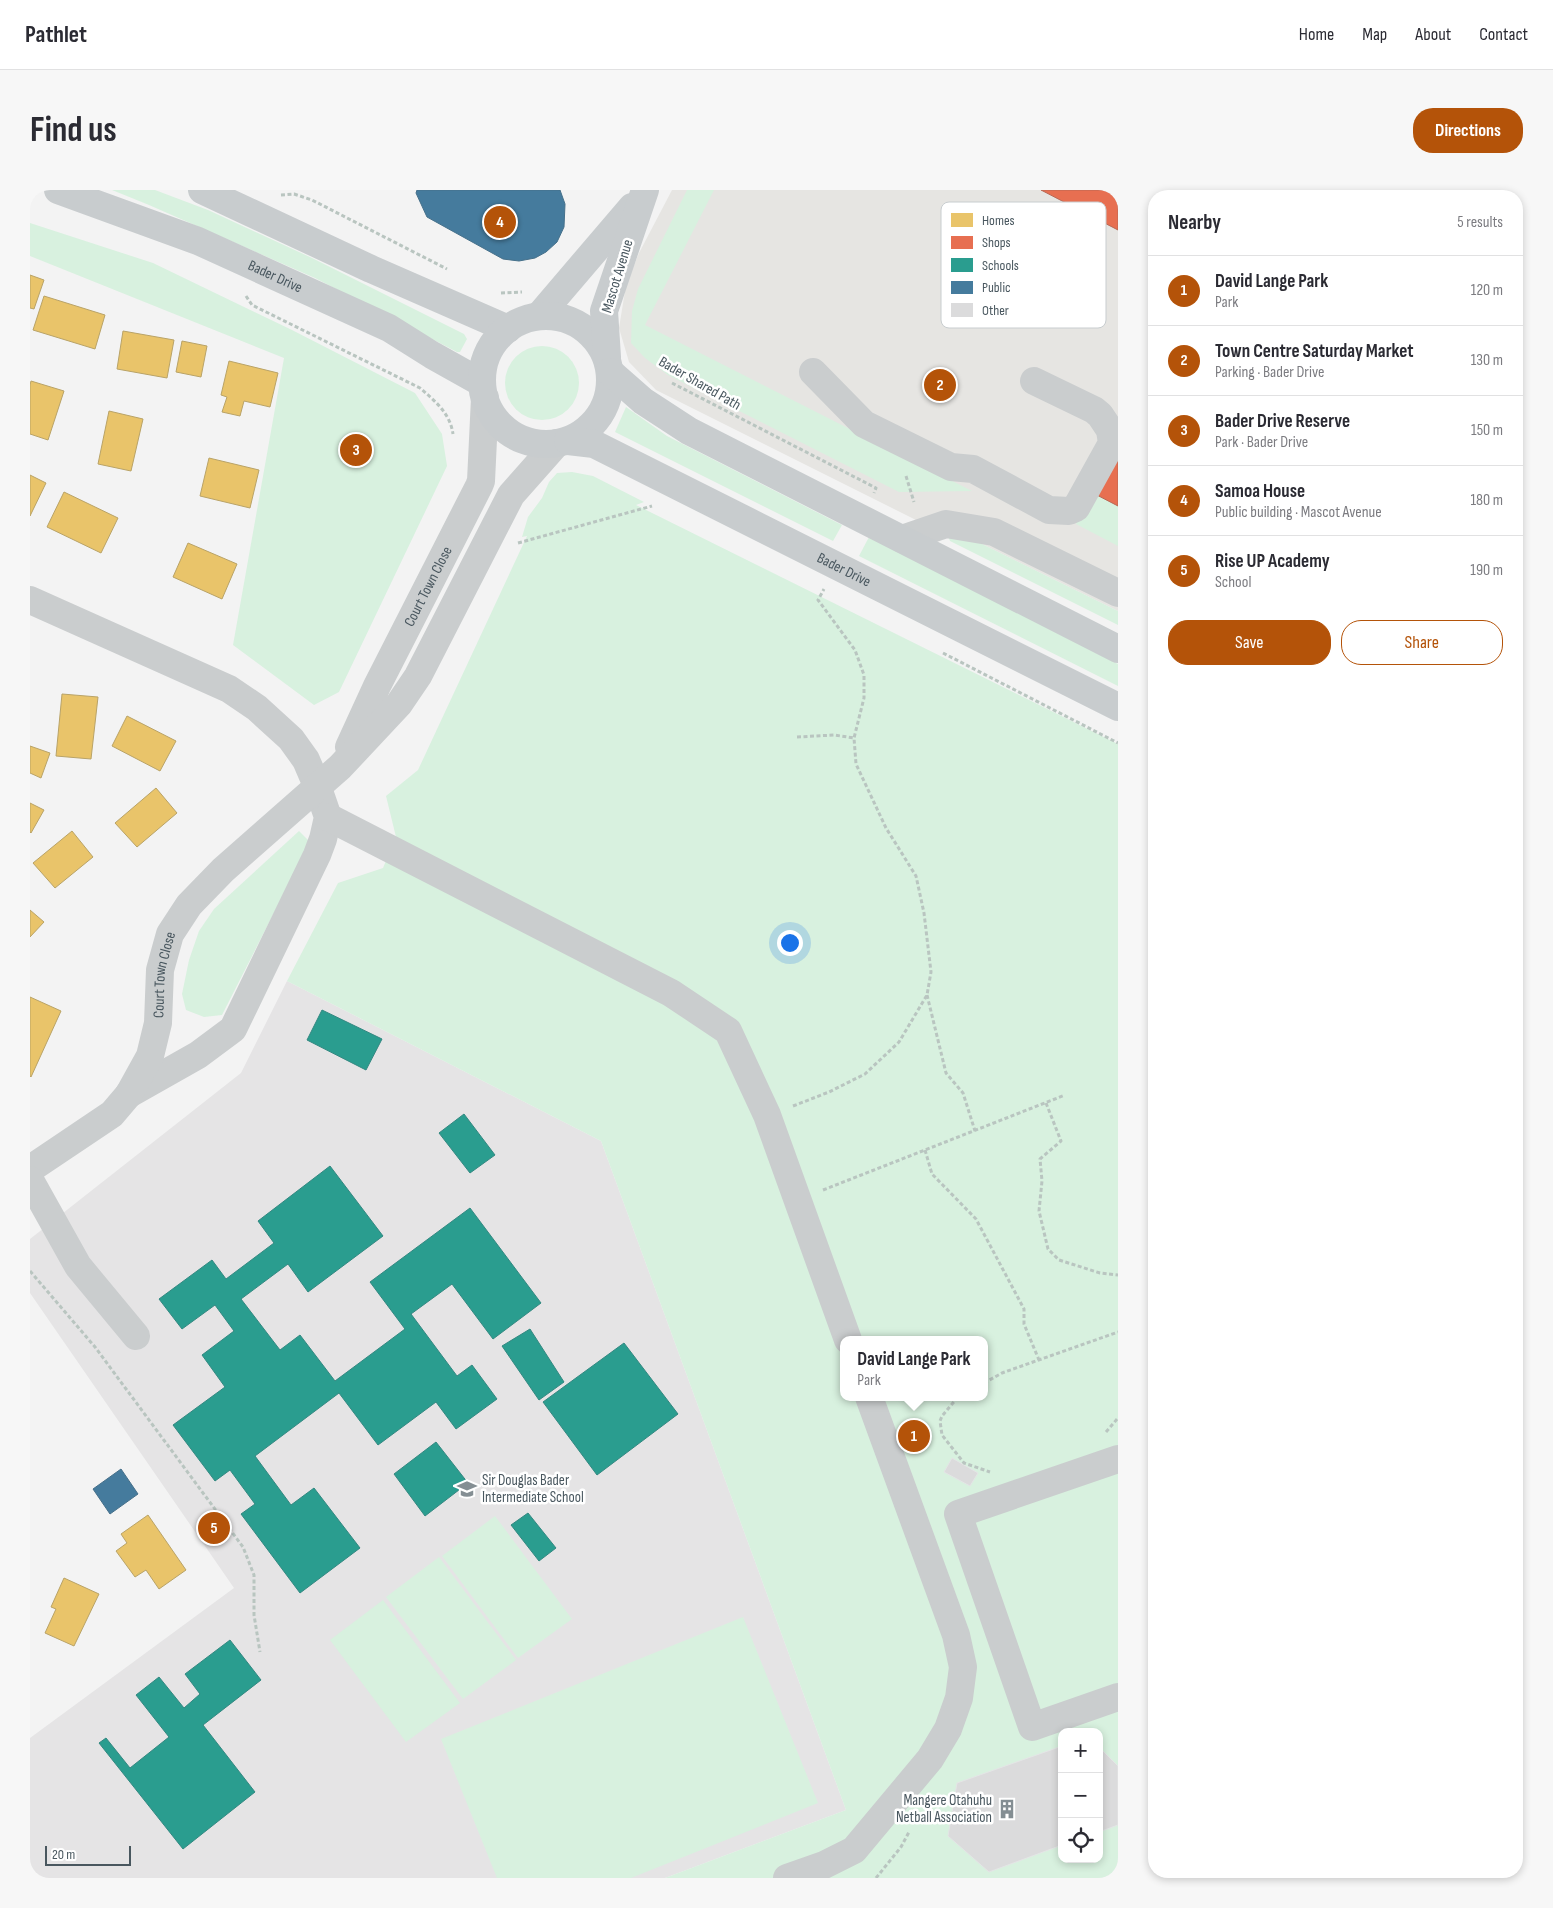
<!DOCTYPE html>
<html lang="en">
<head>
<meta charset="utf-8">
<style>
	body { margin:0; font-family:"Sofia Sans Condensed",sans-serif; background:#f7f7f7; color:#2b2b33 }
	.controls { position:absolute; right:15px; bottom:15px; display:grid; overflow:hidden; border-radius:10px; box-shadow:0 2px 8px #0003 }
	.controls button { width:45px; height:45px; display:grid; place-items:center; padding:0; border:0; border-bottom:1px solid #e1e1e2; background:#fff; color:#2b2b33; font:25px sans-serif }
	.scale { position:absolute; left:15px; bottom:12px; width:86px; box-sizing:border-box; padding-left:5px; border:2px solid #49575f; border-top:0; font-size:14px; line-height:18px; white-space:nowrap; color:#49575f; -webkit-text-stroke:4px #fff; paint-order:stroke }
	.you { position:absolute; left:759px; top:752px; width:18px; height:18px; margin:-12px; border:4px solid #fff; border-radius:50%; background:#1a73e8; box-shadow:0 0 0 8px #1a73e833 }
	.badge { display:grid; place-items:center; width:32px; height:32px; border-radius:50%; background:#b45309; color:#fff; font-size:16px; font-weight:700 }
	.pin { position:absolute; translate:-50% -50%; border:2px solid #fff; box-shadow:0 1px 5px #0006 }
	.popup { position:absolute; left:810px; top:1146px; width:148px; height:65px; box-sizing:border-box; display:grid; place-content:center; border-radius:10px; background:#fff; filter:drop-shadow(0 1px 4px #0005); font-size:16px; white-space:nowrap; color:#7c7c81 }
	.popup b { font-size:19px; color:#2b2b33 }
	.popup::after { content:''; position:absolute; left:50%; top:100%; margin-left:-10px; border:10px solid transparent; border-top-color:#fff }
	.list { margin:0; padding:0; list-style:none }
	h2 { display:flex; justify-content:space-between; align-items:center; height:65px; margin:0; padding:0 20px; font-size:21px }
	h2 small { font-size:16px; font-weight:400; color:#7c7c81 }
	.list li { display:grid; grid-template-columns:32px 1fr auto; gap:15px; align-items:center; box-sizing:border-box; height:70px; padding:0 20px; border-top:1px solid #e1e1e2 }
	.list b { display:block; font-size:19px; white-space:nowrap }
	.list p { margin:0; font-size:16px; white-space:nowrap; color:#7c7c81 }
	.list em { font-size:16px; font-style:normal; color:#7c7c81 }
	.actions { display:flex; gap:10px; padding:15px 20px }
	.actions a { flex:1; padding:11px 0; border:1px solid #b45309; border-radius:20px; text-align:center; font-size:18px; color:#b45309 }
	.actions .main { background:#b45309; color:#fff }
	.icon { flex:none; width:28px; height:28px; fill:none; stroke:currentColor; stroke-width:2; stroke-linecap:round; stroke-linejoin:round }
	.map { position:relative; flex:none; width:1088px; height:1688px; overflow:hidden; border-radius:20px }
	header { display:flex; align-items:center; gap:30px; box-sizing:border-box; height:70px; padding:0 25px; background:#fff; border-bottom:1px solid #e1e1e2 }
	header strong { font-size:24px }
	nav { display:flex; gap:28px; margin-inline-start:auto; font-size:18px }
	.intro { display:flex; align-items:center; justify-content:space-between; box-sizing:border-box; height:120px; padding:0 30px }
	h1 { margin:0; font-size:35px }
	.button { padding:12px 22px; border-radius:20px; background:#b45309; color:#fff; font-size:18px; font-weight:700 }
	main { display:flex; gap:30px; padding:0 30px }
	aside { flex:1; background:#fff; border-radius:20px; box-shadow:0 2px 8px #0003 }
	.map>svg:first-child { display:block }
	.commercial { fill:#e6e5e2 }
	.education { fill:#e5e4e5 }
	.green { fill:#d8f1df; fill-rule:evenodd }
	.homes { fill:#e9c46a; stroke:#b9a367 }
	.shops { fill:#e76f51; stroke:#b86855 }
	.schools { fill:#2a9d8f; stroke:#338881 }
	.public { fill:#457b9d; stroke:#46708a }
	.building { fill:#dbdbdc; stroke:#e4e5e6 }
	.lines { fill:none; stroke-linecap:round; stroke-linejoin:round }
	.path { stroke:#b9c5c0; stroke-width:3; stroke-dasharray:4 2.5; stroke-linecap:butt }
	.minor { stroke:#cacdce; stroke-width:28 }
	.major { stroke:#c8ccce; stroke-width:28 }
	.labels { text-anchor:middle; stroke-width:5; stroke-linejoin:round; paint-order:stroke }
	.street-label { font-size:15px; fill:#49575f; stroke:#fff }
	.poi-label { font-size:15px; fill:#49575f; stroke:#fff; text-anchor:start }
	.key { fill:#fff; stroke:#c8cdcf; stroke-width:1 }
	.key-label { font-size:14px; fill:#49575f }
</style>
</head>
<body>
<header>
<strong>Pathlet</strong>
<nav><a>Home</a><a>Map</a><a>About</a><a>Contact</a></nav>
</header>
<div class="intro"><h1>Find us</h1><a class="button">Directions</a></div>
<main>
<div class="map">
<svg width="1088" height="1688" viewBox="0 0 1088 1688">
	<rect width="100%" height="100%" fill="#f3f3f3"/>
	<path class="commercial" d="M642,0H1088V421L942,349L918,346L626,200L599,172L589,138L596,95L609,63Z"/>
	<path class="education" d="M257,791L571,951L816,1620L635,1688H0V1548L204,1398L0,1103V1049L211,883Z"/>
	<g class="green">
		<path d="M82,0H125L178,20L282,68L434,144L437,149L430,162H427L285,88L119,15Z"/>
		<path d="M657,0H684L615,135L942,301L869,302L638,185L615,168L601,153L602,121L608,99Z"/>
		<path d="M0,33L123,73L262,140L385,203L412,244L417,276L309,502L284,515L203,455L254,168L0,66Z"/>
		<circle cx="512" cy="193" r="37"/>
		<path d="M596,217L637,246L812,335L803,351L585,242Z"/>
		<path d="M542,282L563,286L614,312L606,315L1088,554V1688H635L816,1620L571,951L257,791L308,693L353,678L366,647L356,606L388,580L497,346L492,347L498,327L512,308L519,292L527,283ZM814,1150H954V1207H814ZM1032,1542H1069V1669H1032Z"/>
		<path d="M1063,303L1088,316V356L1046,334Z"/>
		<path d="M918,346L942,349L1088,421V435L920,351Z"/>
		<path d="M839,347L1088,474V496L829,366Z"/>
		<path d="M269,641L280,652L192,825L174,827L156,820L152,804L159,770L169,741L184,719Z"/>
		<path d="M465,1326L542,1429L488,1468L412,1366Z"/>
		<path d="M409,1367L486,1470L433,1509L356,1407Z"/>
		<path d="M353,1410L430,1513L376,1552L300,1450Z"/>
		<path d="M713,1427L788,1613L601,1688H467L411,1549Z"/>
	</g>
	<g class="homes">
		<path d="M0,85L14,90L4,119L0,118Z"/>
		<path d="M14,106L75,125L65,159L3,140Z"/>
		<path d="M93,141L144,150L137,188L87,179Z"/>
		<path d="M152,151L177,156L171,187L146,182Z"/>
		<path d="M199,171L248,183L240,217L214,211L210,226L192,222L197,207L191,205Z"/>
		<path d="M1,191L34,201L18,250L0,244V195Z"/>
		<path d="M79,221L113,229L101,281L68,274Z"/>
		<path d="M179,268L229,280L220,318L170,306Z"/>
		<path d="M0,285L16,293L0,326Z"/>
		<path d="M34,302L88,328L71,363L17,337Z"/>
		<path d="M158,353L207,374L192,409L143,387Z"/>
		<path d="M32,504L68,507L61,569L26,566Z"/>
		<path d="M97,526L146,551L130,581L82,556Z"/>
		<path d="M0,556L20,563L11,588L0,583Z"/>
		<path d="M126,598L147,623L107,657L85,633Z"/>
		<path d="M0,613L14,620L1,643L0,642Z"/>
		<path d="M42,641L63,667L25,698L3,673Z"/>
		<path d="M0,720L14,732L0,747Z"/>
		<path d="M0,807L31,821L1,887L0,886Z"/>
		<path d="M118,1325L156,1380L129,1399L116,1380L105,1387L86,1361L97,1353L91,1344Z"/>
		<path d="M34,1388L69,1404L44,1456L15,1443L26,1419L21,1417Z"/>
	</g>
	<g class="shops">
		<path d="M1011,0H1088V40Z"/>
		<path d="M1088,255V316L1063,303Z"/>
	</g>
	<g class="schools">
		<path d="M292,820L352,849L336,880L277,850Z"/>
		<path d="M434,924L465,965L440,983L409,943Z"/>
		<path d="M300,976L353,1046L278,1102L258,1074L211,1109L250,1160L270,1145L305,1191L375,1139L340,1092L440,1018L511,1113L463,1149L422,1094L381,1124L427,1186L442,1175L467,1209L426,1239L406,1212L348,1255L309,1203L225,1266L261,1315L284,1298L330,1358L270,1403L211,1324L225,1314L200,1280L185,1291L143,1235L195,1197L172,1165L204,1141L185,1115L152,1139L129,1109L182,1070L196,1089L244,1053L228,1031Z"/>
		<path d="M500,1139L534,1192L509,1210L472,1156Z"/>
		<path d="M594,1153L648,1224L567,1285L513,1212Z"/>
		<path d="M406,1252L438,1293L395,1326L364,1284Z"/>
		<path d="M498,1323L526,1358L509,1371L481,1335Z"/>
		<path d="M200,1450L231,1490L173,1535L225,1602L153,1659L69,1553L76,1548L100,1578L139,1547L106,1505L129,1487L154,1518L170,1504L155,1484Z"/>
	</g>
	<g class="public">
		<path d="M387,0H530L535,14L534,37L527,52L516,62L505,68L489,71L473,69L397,27L386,3Z"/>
		<path d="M91,1279L108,1304L80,1324L63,1299Z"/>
	</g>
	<g class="building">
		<path d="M922,1268L948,1283L940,1296L914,1282Z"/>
		<path d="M1032,1556V1655L959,1682L918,1646L927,1593Z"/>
		<path d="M1069,1557L1088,1576V1635L1069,1642Z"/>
	</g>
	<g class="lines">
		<g class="path">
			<path d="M251,5L264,4L282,10L417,79"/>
			<path d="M471,103L492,102"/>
			<path d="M216,106L222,115L390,198C405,211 420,223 423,244"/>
			<path d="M642,193L846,298L844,303"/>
			<path d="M876,286L884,312"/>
			<path d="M488,353L622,316"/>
			<path d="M913,463L1088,553"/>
			<path d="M767,547L804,545L824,548"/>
			<path d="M897,805L916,883L933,903L945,941"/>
			<path d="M1016,913L1031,951L1010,969L1012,991L1009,1021L1018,1059L1029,1070L1070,1083L1088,1085"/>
			<path d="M763,916L799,902L835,884L869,852L897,805L901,782L894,723L886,686L856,638L826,574L824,548L834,508V485L825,460L788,410L794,399"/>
			<path d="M895,960L902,984L946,1029L994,1119V1134L1009,1170"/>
			<path d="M793,1000L1035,905"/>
			<path d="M0,1081L65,1157L213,1357L224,1385V1425L230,1462"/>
			<path d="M954,1193L972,1183L1088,1142"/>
			<path d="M928,1207L912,1226L910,1231L912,1245L934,1273L960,1282"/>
			<path d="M1076,1242L1088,1228"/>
			<path d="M846,1688L871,1657L879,1642"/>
		</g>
		<g class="minor">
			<path d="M783,182L834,234L921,277L943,279L1019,320L1039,321L1046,318L1082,253L1080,240L1070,225L1064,220L1004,191"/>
			<path d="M872,349L916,334L964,342L1088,403"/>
			<path d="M0,410L199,499L227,518L261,549L276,570L288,598L298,627L293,649L287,665L203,839L168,865L99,904"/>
			<path id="s1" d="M319,557L347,496L449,296L451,291L455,208"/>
			<path d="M298,627L641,803L698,841L737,925L818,1150"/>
			<path id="s2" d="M0,979L82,924L99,904L120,866L128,833L130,780L140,744L159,715L193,680L310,577L369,514L388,486L481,305L527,253"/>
			<path d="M0,990L48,1076L106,1146"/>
			<path d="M1088,1269L928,1324L1002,1537L1088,1507"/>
			<path d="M757,1688L794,1675L824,1660L900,1569L918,1539L929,1508L933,1477L926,1445L839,1207"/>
		</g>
		<g class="major">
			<path id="s3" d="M28,0L168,51L359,138L402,165L452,193"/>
			<path d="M172,0L341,79L478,139"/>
			<path d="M509,126L602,17"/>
			<circle cx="516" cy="190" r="64"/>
			<path d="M577,167L574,121L615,0"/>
			<path d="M580,182L613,211L659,241L1088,459"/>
			<path id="s4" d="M538,251L564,254L1088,517"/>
		</g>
	</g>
	<defs>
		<symbol id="school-bare" viewBox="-9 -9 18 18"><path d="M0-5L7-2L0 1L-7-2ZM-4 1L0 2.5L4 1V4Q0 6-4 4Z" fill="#848e93" stroke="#fff" stroke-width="2.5" paint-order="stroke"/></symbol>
		<symbol id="building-bare" viewBox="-9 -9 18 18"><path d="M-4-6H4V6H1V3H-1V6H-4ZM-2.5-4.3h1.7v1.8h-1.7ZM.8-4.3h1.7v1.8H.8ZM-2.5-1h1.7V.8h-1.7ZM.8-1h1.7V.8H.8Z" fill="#848e93" stroke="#fff" stroke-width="2.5" paint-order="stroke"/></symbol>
	</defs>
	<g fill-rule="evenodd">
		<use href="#school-bare" x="423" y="1285" width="28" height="28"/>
		<use href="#building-bare" x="963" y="1605" width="28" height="28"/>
	</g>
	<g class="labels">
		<g class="street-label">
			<text dy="5" stroke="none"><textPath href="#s3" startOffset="234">Bader Drive</textPath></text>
			<text transform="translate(587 86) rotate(-73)" y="5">Mascot Avenue</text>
			<text transform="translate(670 193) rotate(30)" y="5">Bader Shared Path</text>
			<text dy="5" stroke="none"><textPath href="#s4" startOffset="306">Bader Drive</textPath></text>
			<text dy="5" stroke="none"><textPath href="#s1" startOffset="179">Court Town Close</textPath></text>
			<text dy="5" stroke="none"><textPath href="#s2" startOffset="251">Court Town Close</textPath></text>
		</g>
		<g class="poi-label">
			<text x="452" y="1295">Sir Douglas Bader<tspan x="452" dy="17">Intermediate School</tspan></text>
			<text x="962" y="1615" text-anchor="end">Mangere Otahuhu<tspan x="962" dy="17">Netball Association</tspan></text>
		</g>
	</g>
	<rect x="911" y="12" width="165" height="126" rx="8" class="key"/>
	<rect x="921" y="23" width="22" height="14" fill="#e9c46a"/>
	<rect x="921" y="46" width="22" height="13" fill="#e76f51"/>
	<rect x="921" y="68" width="22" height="14" fill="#2a9d8f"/>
	<rect x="921" y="91" width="22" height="13" fill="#457b9d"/>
	<rect x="921" y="113" width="22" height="14" fill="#dbdbdc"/>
	<g class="key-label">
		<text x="952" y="35">Homes</text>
		<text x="952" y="57">Shops</text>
		<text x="952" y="80">Schools</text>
		<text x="952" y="102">Public</text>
		<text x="952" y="125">Other</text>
	</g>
</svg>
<div class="controls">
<button>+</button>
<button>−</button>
<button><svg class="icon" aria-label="locate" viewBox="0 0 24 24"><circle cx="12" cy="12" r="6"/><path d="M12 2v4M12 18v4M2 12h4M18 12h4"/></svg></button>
</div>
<div class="scale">20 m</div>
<div class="you"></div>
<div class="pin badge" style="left:884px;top:1246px">1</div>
<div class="popup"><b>David Lange Park</b>Park</div>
<div class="pin badge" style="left:910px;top:195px">2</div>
<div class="pin badge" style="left:326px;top:260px">3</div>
<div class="pin badge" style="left:470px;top:32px">4</div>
<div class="pin badge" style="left:184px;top:1338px">5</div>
</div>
<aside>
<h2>Nearby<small>5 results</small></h2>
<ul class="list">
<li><span class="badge">1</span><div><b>David Lange Park</b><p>Park</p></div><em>120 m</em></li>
<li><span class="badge">2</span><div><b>Town Centre Saturday Market</b><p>Parking · Bader Drive</p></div><em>130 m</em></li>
<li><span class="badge">3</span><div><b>Bader Drive Reserve</b><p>Park · Bader Drive</p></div><em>150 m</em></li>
<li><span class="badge">4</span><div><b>Samoa House</b><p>Public building · Mascot Avenue</p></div><em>180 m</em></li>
<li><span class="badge">5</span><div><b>Rise UP Academy</b><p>School</p></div><em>190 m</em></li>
</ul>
<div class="actions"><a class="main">Save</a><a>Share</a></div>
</aside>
</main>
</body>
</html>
